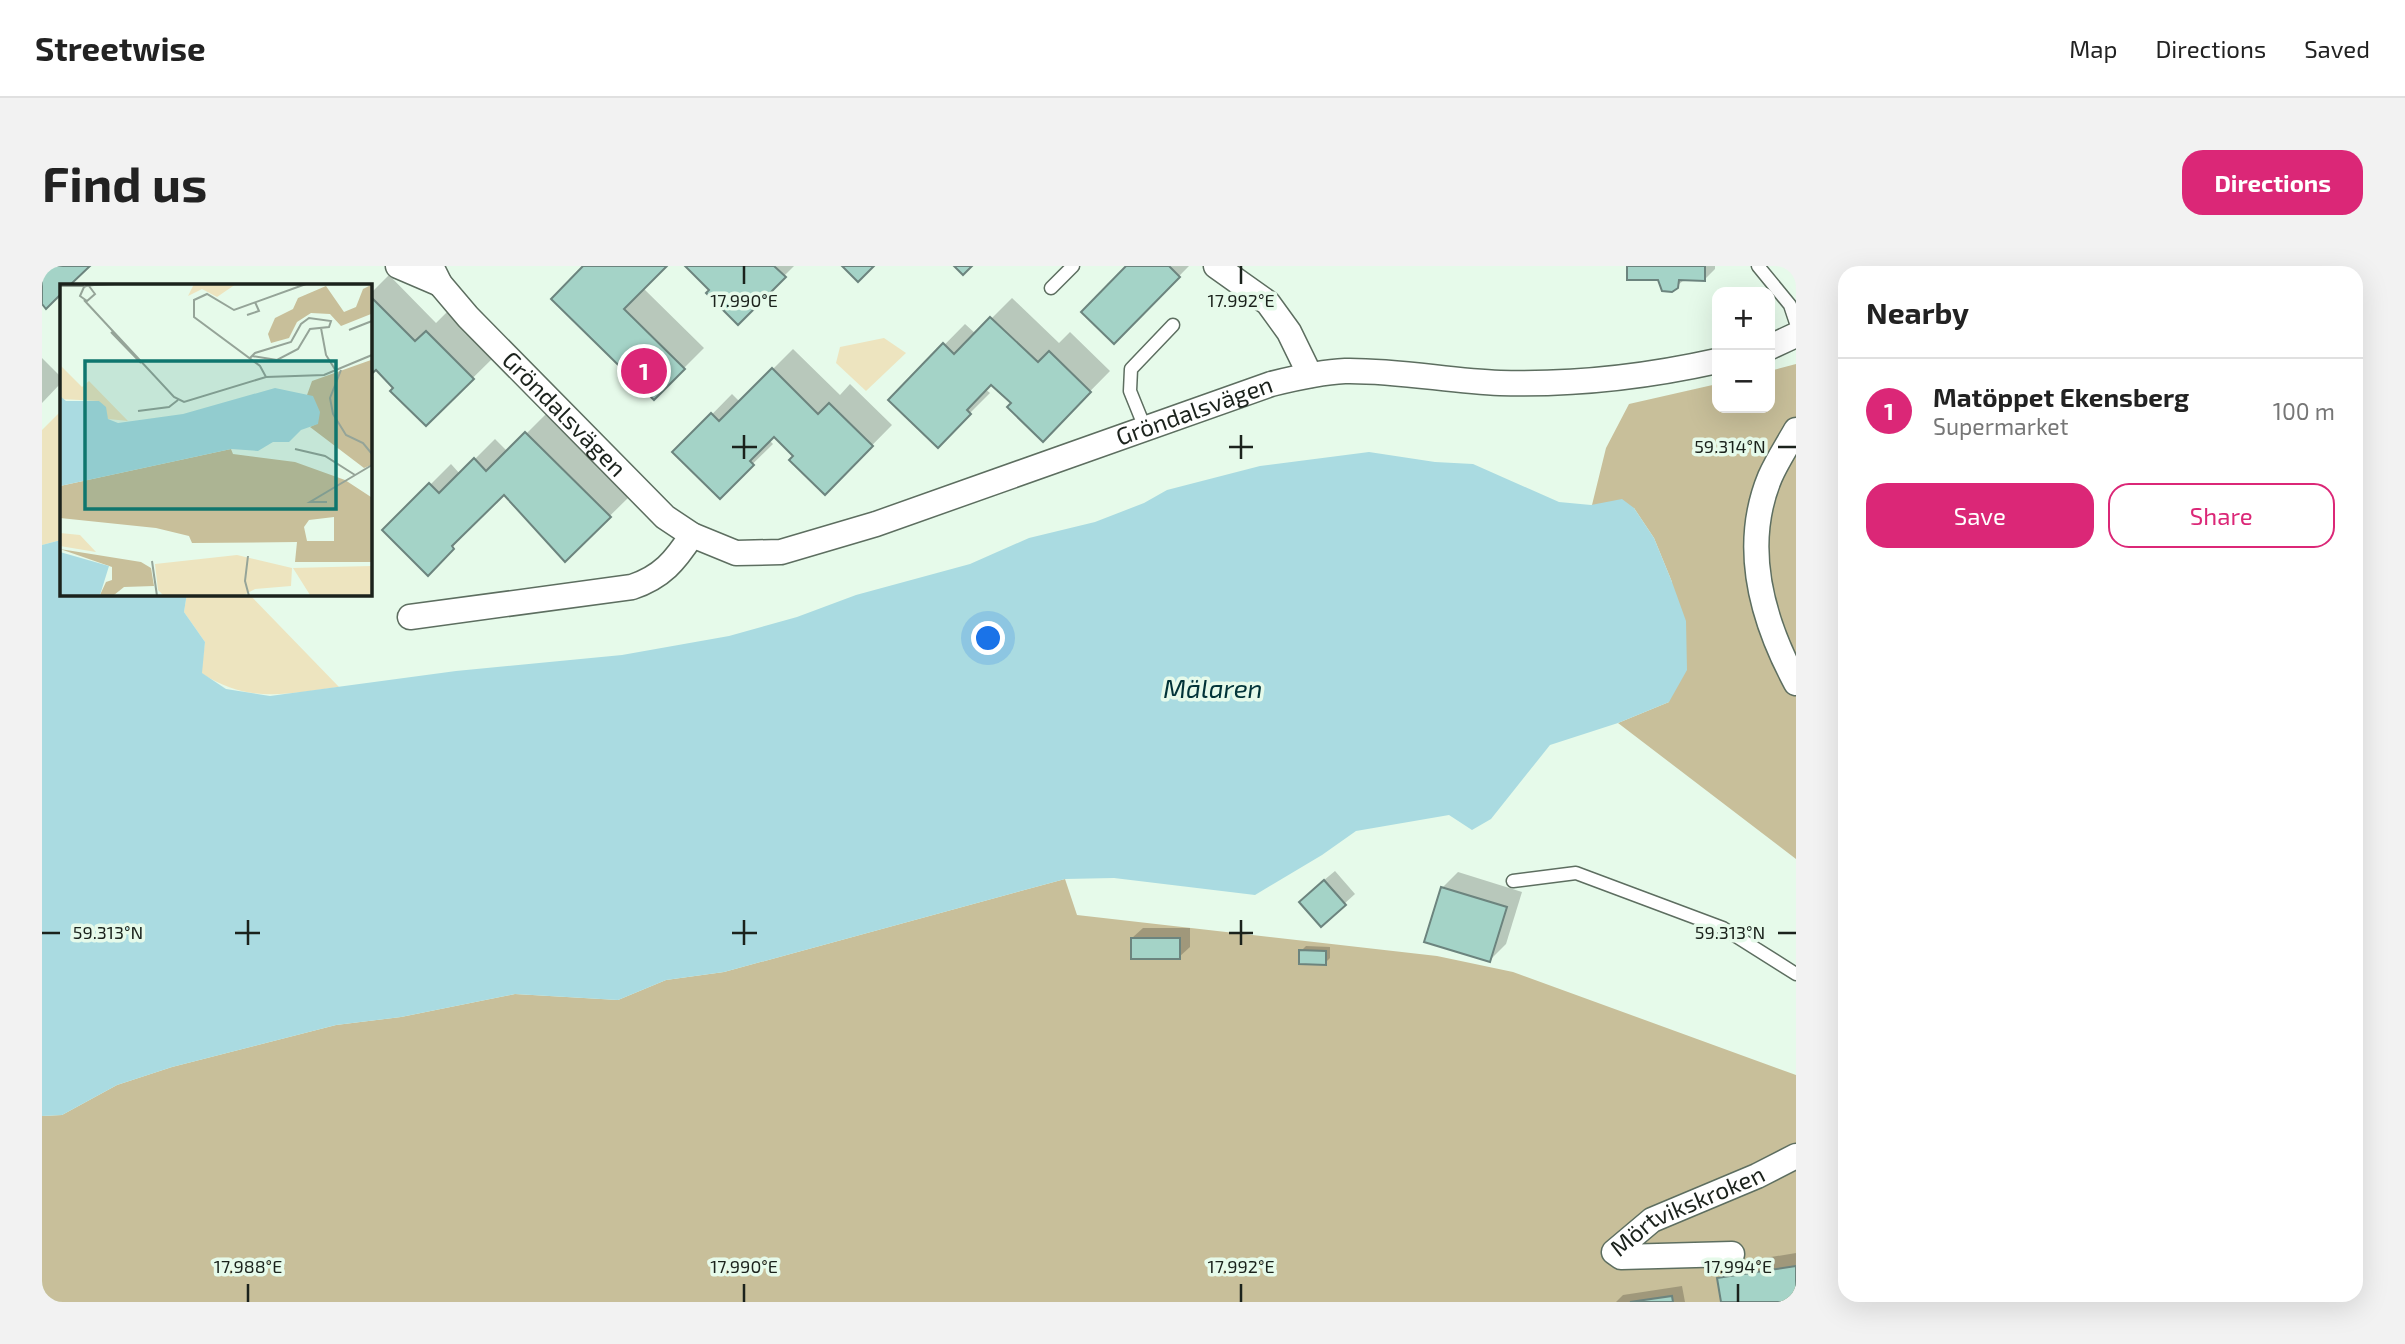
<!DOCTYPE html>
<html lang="en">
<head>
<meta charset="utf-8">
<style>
	body { margin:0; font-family:"Exo 2",sans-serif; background:#f2f2f2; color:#222 }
	.controls { position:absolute; right:21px; top:21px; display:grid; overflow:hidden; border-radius:14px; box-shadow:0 7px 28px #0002 }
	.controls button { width:63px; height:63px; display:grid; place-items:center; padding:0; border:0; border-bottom:2px solid #e0e0e0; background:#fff; color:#222; font:35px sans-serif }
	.you { position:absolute; left:947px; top:373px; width:24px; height:24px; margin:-18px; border:5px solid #fff; border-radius:50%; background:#1a73e8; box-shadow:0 0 0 10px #1a73e833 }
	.badge { display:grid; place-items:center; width:46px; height:46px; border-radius:50%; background:#db2777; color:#fff; font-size:23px; font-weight:700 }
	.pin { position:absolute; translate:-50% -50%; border:4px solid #fff; box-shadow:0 2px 7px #0006 }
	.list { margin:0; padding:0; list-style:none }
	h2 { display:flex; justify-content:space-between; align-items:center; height:91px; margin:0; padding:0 28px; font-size:30px }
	h2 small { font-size:23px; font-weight:400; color:#767676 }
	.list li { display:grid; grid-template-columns:46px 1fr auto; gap:21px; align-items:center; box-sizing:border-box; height:105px; padding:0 28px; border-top:2px solid #e0e0e0 }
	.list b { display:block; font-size:26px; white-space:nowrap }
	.list p { margin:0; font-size:23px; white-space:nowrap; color:#767676 }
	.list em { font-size:23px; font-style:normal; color:#767676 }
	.actions { display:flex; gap:14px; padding:21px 28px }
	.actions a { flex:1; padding:16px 0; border:2px solid #db2777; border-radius:21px; text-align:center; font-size:24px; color:#db2777 }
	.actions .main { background:#db2777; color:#fff }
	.map { position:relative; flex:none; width:1754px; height:1036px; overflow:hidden; border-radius:21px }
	header { display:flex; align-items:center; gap:42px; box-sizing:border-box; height:98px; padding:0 35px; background:#fff; border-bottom:2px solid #e0e0e0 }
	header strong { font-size:33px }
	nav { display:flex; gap:38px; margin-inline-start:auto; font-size:24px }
	.intro { display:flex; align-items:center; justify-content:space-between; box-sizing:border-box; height:168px; padding:0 42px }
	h1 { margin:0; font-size:49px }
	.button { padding:18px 32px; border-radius:21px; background:#db2777; color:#fff; font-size:24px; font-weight:700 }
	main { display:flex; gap:42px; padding:0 42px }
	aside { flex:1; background:#fff; border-radius:21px; box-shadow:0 7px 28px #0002 }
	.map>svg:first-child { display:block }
	.green { fill:#ede4bf }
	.forest { fill:#c8bf9a }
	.water { fill:#aadbe1 }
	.shadow { fill:#0003 }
	.building { fill:#a4d3c7; stroke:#6c847e; stroke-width:2 }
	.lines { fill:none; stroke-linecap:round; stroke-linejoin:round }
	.service-casing { stroke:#5d6e60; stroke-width:15 }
	.minor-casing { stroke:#5d6e60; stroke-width:27 }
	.service { stroke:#fff; stroke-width:12 }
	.minor { stroke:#fff; stroke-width:24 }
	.ticks { fill:none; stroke:#1b221c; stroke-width:2.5 }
	.labels { text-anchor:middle; stroke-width:7; stroke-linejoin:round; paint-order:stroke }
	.street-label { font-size:24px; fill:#1b221c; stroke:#e6faea }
	.water-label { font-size:26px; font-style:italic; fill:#023338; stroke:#e6faea }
	.inset-road { fill:none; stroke:#95a498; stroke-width:2 }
	.view { fill:#0f766e; fill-opacity:0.15; stroke:#0f766e; stroke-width:3.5 }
	.inset-edge { fill:none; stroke:#1b221c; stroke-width:3.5 }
	.ticks-label { font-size:18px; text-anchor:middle; fill:#1b221c; stroke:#e6faea; stroke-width:7; stroke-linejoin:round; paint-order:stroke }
</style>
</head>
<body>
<header>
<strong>Streetwise</strong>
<nav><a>Map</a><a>Directions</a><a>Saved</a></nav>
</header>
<div class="intro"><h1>Find us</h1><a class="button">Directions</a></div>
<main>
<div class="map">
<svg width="1754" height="1036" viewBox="0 0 1754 1036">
	<rect width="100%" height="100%" fill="#e6faea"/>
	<g class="green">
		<path d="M842,72L864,87L824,125L794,97L798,81Z"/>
		<path d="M19,145V274L0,279V164Z"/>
		<path d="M145,327H206L297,421C243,428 208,438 159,407L163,376L142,346Z"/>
	</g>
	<g class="forest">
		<path d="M1754,98V593L1576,457L1627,436L1630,316L1612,272L1592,242L1550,239L1564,182L1587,138L1675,118V142H1728V105Z"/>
		<path d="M1023,613L1035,649L1395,690L1471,706L1754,809V1036H0V850L20,849L75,819L130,801L294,759L359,751L473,728L576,734L624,714L682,706Z"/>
	</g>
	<path class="water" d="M1327,186L1393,196L1431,198L1517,236L1549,239L1580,233L1592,242L1612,272L1630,316L1644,355L1645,404L1627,436L1576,457L1508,479L1449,553L1430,564L1407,549L1314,565L1280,589L1213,629L1072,612L1023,613L682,706L624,714L576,734L473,728L359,751L294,759L130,801L75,819L20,849L0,850V279L19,274V327H145L142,346L163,376L160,407L184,423L228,430L414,405L580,389L687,370L755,351L814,329L928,298L987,272L1053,256L1102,237L1125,224L1218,200Z"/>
	<g class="shadow">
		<path d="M544,0H622L601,22L662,82L612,132Z"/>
		<path d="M645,0H752L696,56Z"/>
		<path d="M1087,0H1147L1072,76Z"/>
		<path d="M1587,0H1673V3L1663,13H1643L1635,20Z"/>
		<path d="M347,9L394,57L405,46L451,92L384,158L334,102L328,108L332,112L327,116V29Z"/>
		<path d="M970,32L1017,77L1028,66L1068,105L1001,173L950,116L943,123L948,127L896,179L848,134L923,58L934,68Z"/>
		<path d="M751,83L798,129L808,118L850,159L783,227L732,169L727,174L731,178L678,230L633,186L690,128L698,136Z"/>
		<path d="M0,92L19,111V117L0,137Z"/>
		<path d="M505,147L588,230L523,294L462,226L386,307L343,264L409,198L418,208L453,173L466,186Z"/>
		<path d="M1293,605L1313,628L1302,638L1269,625Z"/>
		<path d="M1416,606L1480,626L1464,678L1448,694L1400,622Z"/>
		<path d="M1101,662H1148V681L1137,691L1090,672Z"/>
		<path d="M1264,680L1288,681V692L1283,697L1259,685Z"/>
		<path d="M1754,987V1036H1680L1677,1012L1692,997Z"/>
		<path d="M1640,1020L1643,1036H1574L1581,1029Z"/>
	</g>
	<g class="building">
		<path d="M0,0H48L28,19H19V28L4,43L0,38Z"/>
		<path d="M541,0H625L582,43L643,103L612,134L509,33Z"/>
		<path d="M643,0H732L744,11L696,59L664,27L667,24Z"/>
		<path d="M800,0H832L816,16Z"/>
		<path d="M912,0H930L921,9Z"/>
		<path d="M1084,0H1127L1138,11L1072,78L1039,46Z"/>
		<path d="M1585,0H1663V15L1637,14L1636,22L1630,26L1620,25L1616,14H1585Z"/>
		<path d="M327,29L373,75L384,65L432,113L384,160L348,125L351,122L334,104L327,110Z"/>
		<path d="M948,51L996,96L1007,85L1049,126L1001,176L965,141L969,137L949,119L925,144L929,148L896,182L846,134L901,77L912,88Z"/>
		<path d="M730,102L776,148L787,137L831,180L783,229L747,194L751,190L732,171L708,195L712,199L678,233L630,186L669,147L677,155Z"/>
		<path d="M483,166L569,251L523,296L462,229L410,280L412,283L386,310L340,264L387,217L397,227L432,192L444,205Z"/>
		<path d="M1282,614L1304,639L1279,661L1257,636Z"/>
		<path d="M1399,621L1465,641L1448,696L1382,676Z"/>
		<rect x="1089" y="672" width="49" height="21"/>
		<path d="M1257,684L1284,685V699L1257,698Z"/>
		<path d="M1754,1000V1036H1679L1675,1012Z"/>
		<path d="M1630,1030L1631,1036H1588Z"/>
	</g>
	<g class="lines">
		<defs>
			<g id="service">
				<path d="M1716,0L1748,39L1754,57"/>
				<path d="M1009,22L1031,0"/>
				<path d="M1103,162L1088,125L1089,103L1131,59"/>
				<path d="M1471,615L1534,607L1681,662L1754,708"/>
			</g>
			<g id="minor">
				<path d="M356,0L398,18"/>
				<path id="s1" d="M389,0L398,18L426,51L623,251L650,269L694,287L739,286L834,258L1229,118C1253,112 1278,106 1303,105C1354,104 1407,115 1458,117C1532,119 1603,111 1675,95"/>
				<path d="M1174,0L1226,37L1247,66L1268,109"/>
				<path d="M1728,81L1754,69"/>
				<path d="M1754,164C1745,180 1735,195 1728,211C1699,281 1720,354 1754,417"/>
				<path d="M368,351L590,321C620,311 633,295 650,269"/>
				<path id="s2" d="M1690,988L1579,991L1572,986L1610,954L1715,910L1754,890"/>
			</g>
		</defs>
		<use href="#service" class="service-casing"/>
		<use href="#minor" class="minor-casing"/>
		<use href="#service" class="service"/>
		<use href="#minor" class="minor"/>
	</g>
	<path class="ticks" d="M702,0V18M1199,0V18M702,169V193M1199,169V193M690,181H715M1187,181H1211M1736,181H1754M206,654V679M702,654V679M1199,654V679M0,667H18M193,667H218M690,667H715M1187,667H1211M1736,667H1754M206,1018V1036M702,1018V1036M1199,1018V1036M1696,1018V1036"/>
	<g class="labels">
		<g class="street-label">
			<text dy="8" stroke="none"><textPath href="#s1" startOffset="906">Gröndalsvägen</textPath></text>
			<text dy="8" stroke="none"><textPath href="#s1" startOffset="200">Gröndalsvägen</textPath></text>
			<text dy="8" stroke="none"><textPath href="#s2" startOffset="205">Mörtvikskroken</textPath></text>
		</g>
		<g class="water-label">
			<text x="1171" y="432">Mälaren</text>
		</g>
	</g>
	<g transform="translate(18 18)">
		<rect width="312" height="312" fill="#e6faea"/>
		<path d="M134,0H176L157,13L142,5L128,12ZM0,81L22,103L29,97L68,137L48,135L39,117L1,115ZM0,249L20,251L36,268L0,262ZM177,271L232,284L231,302L195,305L184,311H103L98,306L95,280ZM311,282V311H250L233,284Z" fill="#ede4bf"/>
		<path d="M311,1V30L281,42L270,30L251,29L237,38L229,54L211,59L208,50L215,34L233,25L238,14L266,2L284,28L296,23L303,5ZM311,76V181L304,184L250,143L258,139L247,111L252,97ZM171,165L173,170L235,178L285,196L311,213V278H235L237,258L132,259L129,252L96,244L0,234V202ZM274,233V257H247L244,243L249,236ZM0,265L81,278L91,284L94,302L64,303L54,311H40L46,298L52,296V283Z" fill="#c8bf9a" fill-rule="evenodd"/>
		<path d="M215,104L253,112L260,128L258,140L241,146L229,158H213L198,167L171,165L0,202V112L6,117H39L46,123L48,135L58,139L123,130ZM0,268L49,282L40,311H0Z" fill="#aadbe1"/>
		<path class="inset-road" d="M0,2H24M29,2L35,10L27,17L20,12L24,3L26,2L34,1L55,0M24,16L114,113L124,118L206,93L264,91L312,71M187,31L199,27L195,18M261,44L266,71L276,87M289,46L312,37M51,48L81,79M189,75L195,69L231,58L241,40L249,34L271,37L269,43L250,45L238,65L217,76L192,72M281,86L270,114L273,130L286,151L303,159L312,170M206,93L200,82L134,33V16L147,10L174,26L246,0M78,127L109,123L118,116M235,165L265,172L295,191M267,218H250L312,181M188,272L185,297L189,312M92,277L97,312"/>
		<path class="view" d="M25,77H276V225H25Z"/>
		<rect width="312" height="312" class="inset-edge"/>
	</g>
	<g class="ticks-label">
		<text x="702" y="41">17.990°E</text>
		<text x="1199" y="41">17.992°E</text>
		<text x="1688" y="187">59.314°N</text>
		<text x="66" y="673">59.313°N</text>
		<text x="1688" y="673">59.313°N</text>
		<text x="206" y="1007">17.988°E</text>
		<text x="702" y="1007">17.990°E</text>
		<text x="1199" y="1007">17.992°E</text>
		<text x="1696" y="1007">17.994°E</text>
	</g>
</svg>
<div class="controls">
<button>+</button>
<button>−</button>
</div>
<div class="you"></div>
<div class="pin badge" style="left:602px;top:105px">1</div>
</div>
<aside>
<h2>Nearby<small></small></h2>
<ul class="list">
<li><span class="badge">1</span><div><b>Matöppet Ekensberg</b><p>Supermarket</p></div><em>100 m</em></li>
</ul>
<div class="actions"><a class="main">Save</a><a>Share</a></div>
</aside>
</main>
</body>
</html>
